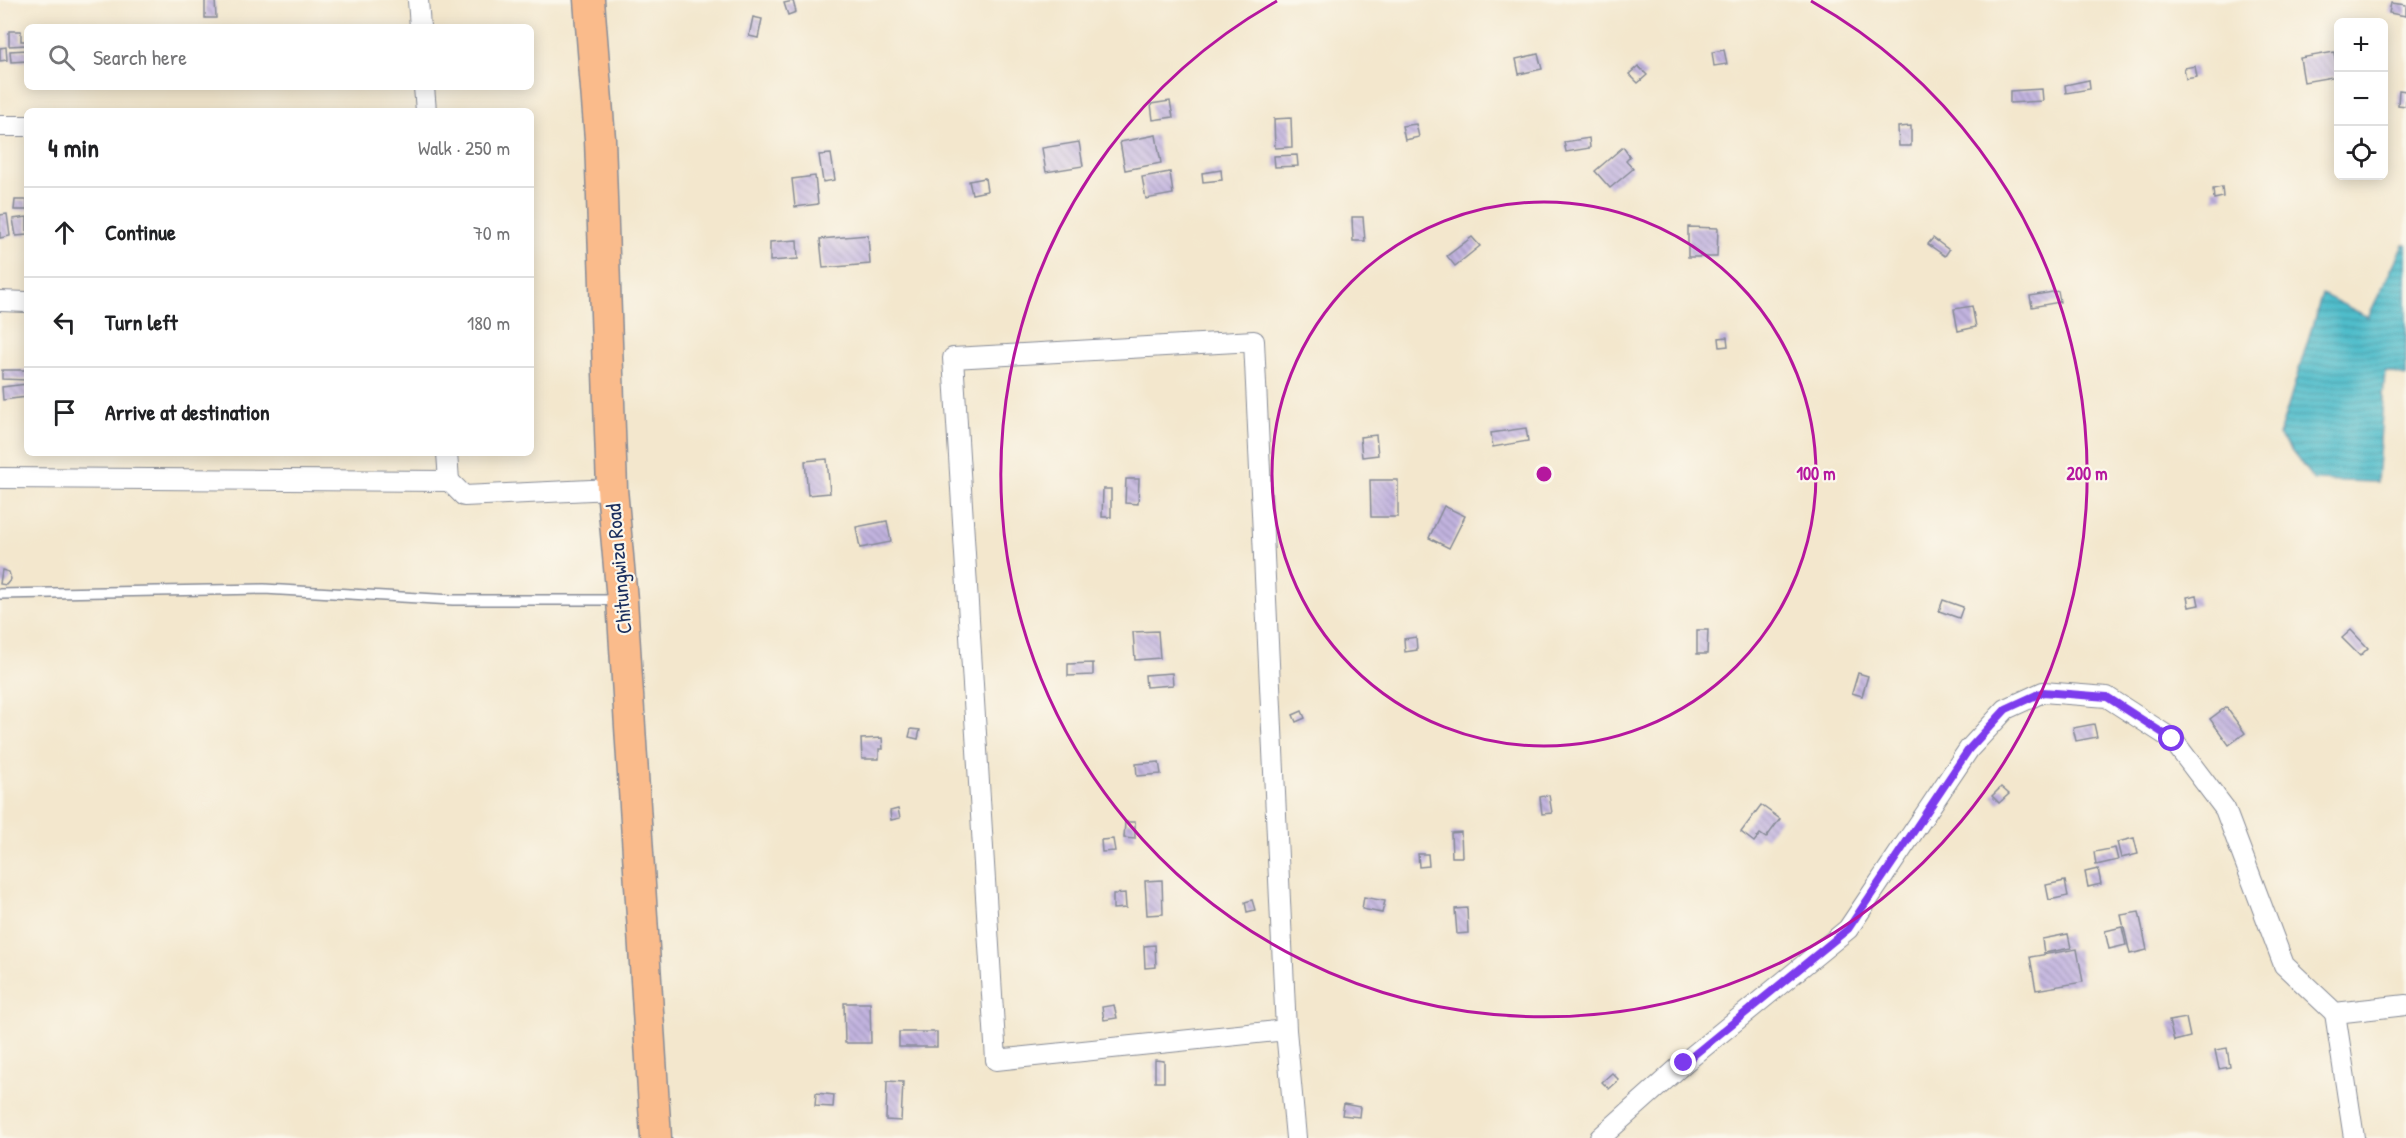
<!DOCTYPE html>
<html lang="en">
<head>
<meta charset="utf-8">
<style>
	body { margin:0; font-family:"Patrick Hand",sans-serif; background:#f2f2f2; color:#202124 }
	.controls { position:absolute; right:18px; top:18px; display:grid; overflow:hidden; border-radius:9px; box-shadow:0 3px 15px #0003 }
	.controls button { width:54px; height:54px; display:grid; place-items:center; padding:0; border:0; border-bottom:2px solid #e0e0e0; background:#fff; color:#202124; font:30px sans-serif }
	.stop { position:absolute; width:18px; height:18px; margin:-14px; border:4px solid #7c3aed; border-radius:50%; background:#fff }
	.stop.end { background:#7c3aed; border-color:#fff; box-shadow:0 2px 6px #0008 }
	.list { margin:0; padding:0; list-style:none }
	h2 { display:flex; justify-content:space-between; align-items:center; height:78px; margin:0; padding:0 24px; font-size:26px }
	h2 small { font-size:20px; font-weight:400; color:#757577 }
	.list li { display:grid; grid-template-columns:39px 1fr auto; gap:18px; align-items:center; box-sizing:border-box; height:90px; padding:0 24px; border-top:2px solid #e0e0e0 }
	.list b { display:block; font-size:22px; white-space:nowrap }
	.list em { font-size:20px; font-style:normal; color:#757577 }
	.icon { flex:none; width:33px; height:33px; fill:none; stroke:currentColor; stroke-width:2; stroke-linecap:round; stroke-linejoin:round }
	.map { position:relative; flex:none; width:2406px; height:1138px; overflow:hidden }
	.search { position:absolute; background:#fff; box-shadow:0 3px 15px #0003; left:24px; top:24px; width:510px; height:66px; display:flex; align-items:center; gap:15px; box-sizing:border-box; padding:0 21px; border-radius:9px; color:#757577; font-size:22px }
	.panel { position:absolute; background:#fff; box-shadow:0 3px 15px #0003; left:24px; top:108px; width:510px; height:348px; border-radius:9px }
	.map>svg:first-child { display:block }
	.water { fill:url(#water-rules); stroke:#367694; stroke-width:1.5 }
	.building { fill:url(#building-back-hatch) }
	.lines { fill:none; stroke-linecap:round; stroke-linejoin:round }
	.lane-casing { stroke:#878b96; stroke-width:12 }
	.street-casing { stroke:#878b96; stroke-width:22 }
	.primary-casing { stroke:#878b96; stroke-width:33 }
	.lane { stroke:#fff; stroke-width:9 }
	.street { stroke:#fff; stroke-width:20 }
	.primary { stroke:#fabb8b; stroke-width:30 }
	.route { stroke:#7c3aed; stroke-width:8 }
	.ring { fill:none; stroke:#b5179e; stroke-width:3 }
	.labels { text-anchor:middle; stroke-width:4.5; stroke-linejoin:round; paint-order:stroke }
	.street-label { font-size:21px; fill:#1b2f5e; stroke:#fbf7ec }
	.centre { fill:#b5179e; stroke:#fbf7ec; stroke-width:3 }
	.ring-label { font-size:18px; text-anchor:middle; font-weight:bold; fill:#b5179e; stroke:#fbf7ec; stroke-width:4.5; stroke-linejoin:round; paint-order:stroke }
</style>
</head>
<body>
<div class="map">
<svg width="2406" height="1138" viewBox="0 0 2406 1138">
	<defs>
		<pattern id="water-rules" width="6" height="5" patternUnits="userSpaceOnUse" patternTransform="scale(1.5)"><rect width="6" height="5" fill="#50bdcb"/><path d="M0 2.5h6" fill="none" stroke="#429aa8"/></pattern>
		<pattern id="building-back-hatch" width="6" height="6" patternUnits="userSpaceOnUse" patternTransform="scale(1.5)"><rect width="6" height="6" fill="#c2b4df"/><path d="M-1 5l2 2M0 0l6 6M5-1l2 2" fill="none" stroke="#9d93b8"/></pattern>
	</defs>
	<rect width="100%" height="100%" fill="#fbf7ec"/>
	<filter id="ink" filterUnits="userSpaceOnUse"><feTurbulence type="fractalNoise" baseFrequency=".0167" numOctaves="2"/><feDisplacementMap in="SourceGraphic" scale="12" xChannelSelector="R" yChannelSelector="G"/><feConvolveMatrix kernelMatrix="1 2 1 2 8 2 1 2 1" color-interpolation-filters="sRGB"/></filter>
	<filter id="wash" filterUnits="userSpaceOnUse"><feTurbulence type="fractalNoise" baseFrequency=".008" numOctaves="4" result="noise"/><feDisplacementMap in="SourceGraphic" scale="24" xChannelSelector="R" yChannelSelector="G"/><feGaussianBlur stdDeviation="1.35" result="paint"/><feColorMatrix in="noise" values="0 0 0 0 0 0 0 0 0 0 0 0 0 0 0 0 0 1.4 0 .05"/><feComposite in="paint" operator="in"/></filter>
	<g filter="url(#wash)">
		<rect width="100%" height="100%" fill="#f3e7cd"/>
		<path class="water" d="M2406,244V376L2385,371L2377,482L2314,480L2279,435L2322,294L2368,317L2403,245Z"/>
		<g id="blocks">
			<g class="building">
				<path d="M205,0H215L216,18H205Z"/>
				<path d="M793,1L796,12L788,15L784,3Z"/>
				<path d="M2391,3L2406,5V16L2389,13Z"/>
				<path d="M753,17L762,19L758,38L749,36Z"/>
				<path d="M9,31H21V41H27V45L9,46Z"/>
				<path d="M6,47L7,60L0,61V48Z"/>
				<path d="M27,50V61L11,62L10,51Z"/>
				<path d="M1724,50L1727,64L1714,66L1712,52Z"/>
				<path d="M2334,52L2338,76L2304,82L2300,58Z"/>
				<path d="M1538,54L1542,69L1519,74L1516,59Z"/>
				<path d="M1638,66L1647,75L1638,83L1629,74Z"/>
				<path d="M2195,66L2197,77L2186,79L2184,68Z"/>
				<path d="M2089,80L2090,89L2066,93L2065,85Z"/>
				<path d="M2042,89L2043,101L2010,103V91Z"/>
				<path d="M2399,90L2406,91V106L2398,105Z"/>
				<path d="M1170,101L1173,117L1153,120L1151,104Z"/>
				<path d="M1291,118L1292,147L1275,148L1274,119Z"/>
				<path d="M1416,124L1419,137L1405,140L1402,126Z"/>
				<path d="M1911,126V146H1899L1898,127Z"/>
				<path d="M1156,135L1161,163L1125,170L1120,142Z"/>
				<path d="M1589,138L1590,148L1566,152L1564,142Z"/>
				<path d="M1079,142L1083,166L1046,172L1042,148Z"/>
				<path d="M1623,147L1630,157L1626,161L1633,169L1610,188L1595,171Z"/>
				<path d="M831,154L835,180L823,182L819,155Z"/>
				<path d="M1297,155L1298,166L1275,167L1274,156Z"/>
				<path d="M1221,170L1222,180L1203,182L1202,173Z"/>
				<path d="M1170,172L1173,194L1146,199L1142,177Z"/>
				<path d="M815,176L818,204L795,207L792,179Z"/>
				<path d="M985,178L987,191L972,194L969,181Z"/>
				<path d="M2222,187L2223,197L2214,199L2213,189Z"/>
				<path d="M15,200H27V210H14Z"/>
				<path d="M7,214L10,236L0,238V215Z"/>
				<path d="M27,217V235L16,236L13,219Z"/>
				<path d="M1352,217H1363L1365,241H1353Z"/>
				<path d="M1688,227L1718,228L1717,257H1688Z"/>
				<path d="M868,235L870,264L823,268L820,239Z"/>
				<path d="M1472,237L1480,246L1455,266L1447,256Z"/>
				<path d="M1933,238L1949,250L1945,256L1928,244Z"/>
				<path d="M797,240L798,259L770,261V242Z"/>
				<path d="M2058,291L2060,302L2032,307L2030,296Z"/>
				<path d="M1972,306L1976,327L1958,331L1954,309Z"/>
				<path d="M1727,337L1728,346L1720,347L1719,338Z"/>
				<path d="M2,370H27V380L2,379Z"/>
				<path d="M27,384V397L3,400L2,387Z"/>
				<path d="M1526,428L1528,441L1493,447L1491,433Z"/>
				<path d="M1376,435L1378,455L1362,457L1360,437Z"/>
				<path d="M827,459L830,493L808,495L805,461Z"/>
				<path d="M1126,479H1139L1138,504L1125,503Z"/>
				<path d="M1370,480H1398V517H1371Z"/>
				<path d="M1103,489H1111V517H1102Z"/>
				<path d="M1444,506L1465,516L1449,548L1429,538Z"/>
				<path d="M887,521L891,542L860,548L856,527Z"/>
				<path d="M2,570L9,572L11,579L6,585L0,584Z"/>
				<path d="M2197,595L2199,605L2189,607L2187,597Z"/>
				<path d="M1943,600L1963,607L1959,618L1939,611Z"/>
				<path d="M1697,630H1708L1707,654H1697Z"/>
				<path d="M2351,630L2368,648L2360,656L2342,638Z"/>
				<path d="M1158,631L1160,658L1135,660L1133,632Z"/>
				<path d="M1416,637L1417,650L1405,652L1404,639Z"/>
				<path d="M1093,663V675L1068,676V664Z"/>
				<path d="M1172,673L1173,685L1146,687L1145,675Z"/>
				<path d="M1858,673L1868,676L1862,696L1852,693Z"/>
				<path d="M2226,707L2245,733L2229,745L2210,719Z"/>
				<path d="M1302,711L1305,718L1296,722L1293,715Z"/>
				<path d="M2094,724L2097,737L2076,741L2073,728Z"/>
				<path d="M911,729L920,730L918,739L909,737Z"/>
				<path d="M882,738L883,749H879V759H862L861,739Z"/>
				<path d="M1159,762L1161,774L1137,776L1136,764Z"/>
				<path d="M2001,787L2009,794L1999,803L1992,796Z"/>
				<path d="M1549,795L1552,813L1542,814L1540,797Z"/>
				<path d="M1761,805L1780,819L1766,838L1760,834L1754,842L1741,832Z"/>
				<path d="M898,809L900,818L891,820L890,811Z"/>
				<path d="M1125,822H1135V839L1124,838Z"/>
				<path d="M1461,832L1462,857H1452L1451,833Z"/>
				<path d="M2134,838L2138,854L2121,858L2117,842Z"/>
				<path d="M1113,839L1115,851L1102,852L1101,840Z"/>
				<path d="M2115,848L2118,860L2096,865L2094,852Z"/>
				<path d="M1418,854H1428L1429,866L1419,867Z"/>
				<path d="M2098,869L2101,884L2088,887L2085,872Z"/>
				<path d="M1162,880L1163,914L1147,915L1145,881Z"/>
				<path d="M2065,881L2068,896L2049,900L2046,885Z"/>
				<path d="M1125,893L1126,908L1113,909V894Z"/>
				<path d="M1364,897L1385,901L1382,913L1362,909Z"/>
				<path d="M1252,900L1255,910L1247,912L1245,902Z"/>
				<path d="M1467,908L1468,933L1457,934L1455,909Z"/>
				<path d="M2139,912L2147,950L2130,954L2121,915Z"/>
				<path d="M2122,927L2126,945L2109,949L2105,931Z"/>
				<path d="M2068,934L2071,948L2044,953L2042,939Z"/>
				<path d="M1155,945L1156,967L1145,968L1144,946Z"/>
				<path d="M2077,949L2083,982L2036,990L2030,957Z"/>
				<path d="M844,1003H870L871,1043H845Z"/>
				<path d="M1114,1005L1117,1018L1104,1020L1102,1007Z"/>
				<path d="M2186,1018L2190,1037L2174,1041L2169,1021Z"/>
				<rect x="899" y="1032" width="38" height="15"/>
				<path d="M2227,1048L2230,1067L2219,1069L2215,1050Z"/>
				<path d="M1155,1060L1164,1061V1082H1155Z"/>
				<path d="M1612,1073L1619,1080L1609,1089L1602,1082Z"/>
				<path d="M887,1081L903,1082L901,1121L886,1120Z"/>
				<path d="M816,1093L834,1095L833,1107L815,1106Z"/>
				<path d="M1344,1104L1360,1107L1359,1117L1342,1115Z"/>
			</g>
		</g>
	</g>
	<g filter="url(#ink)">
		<use href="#blocks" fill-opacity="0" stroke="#878b96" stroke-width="1.5"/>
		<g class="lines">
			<defs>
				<path id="lane" d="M0,594L264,589L453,600H618"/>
				<g id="street">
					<path d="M418,0L420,27"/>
					<path d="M424,87L426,111"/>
					<path d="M0,126H27"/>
					<path d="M0,301L27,302"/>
					<path d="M447,453L449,481"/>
					<path d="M0,478L449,481L464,496L612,489"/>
					<path d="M2335,1013L2354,1138"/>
					<path d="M1286,1030L996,1060L953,358L1254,341L1286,1030L1296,1138"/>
					<path d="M1600,1138L1684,1063L1848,929L1969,749L2006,709L2043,692L2107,697L2172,739L2225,809L2284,965L2335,1013L2406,1005"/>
				</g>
				<path id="primary" d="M589,0L600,139L612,489L622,600L656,1138"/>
			</defs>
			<use href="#lane" class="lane-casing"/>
			<use href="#street" class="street-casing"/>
			<use href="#primary" class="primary-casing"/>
			<use href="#lane" class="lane"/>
			<use href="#street" class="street"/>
			<use href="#primary" class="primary"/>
		</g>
	</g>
	<g class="lines" filter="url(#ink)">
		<path class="route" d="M1684,1063L1848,929L1969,749L2006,709L2043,692L2107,697L2172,739"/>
	</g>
	<g class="ring">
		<circle cx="1544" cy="474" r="272"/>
		<path d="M1811 1A543 543 0 1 1 1277 1"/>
	</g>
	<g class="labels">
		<g class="street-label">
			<text transform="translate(619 569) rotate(-95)" y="7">Chitungwiza Road</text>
		</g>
	</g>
	<circle cx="1544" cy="474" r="9" class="centre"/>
	<g class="ring-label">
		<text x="1816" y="480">100 m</text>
		<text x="2087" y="480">200 m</text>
	</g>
</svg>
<div class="controls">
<button>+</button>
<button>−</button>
<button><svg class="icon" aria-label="locate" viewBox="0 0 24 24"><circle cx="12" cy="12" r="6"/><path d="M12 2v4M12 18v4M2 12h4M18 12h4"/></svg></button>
</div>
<div class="stop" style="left:2172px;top:739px"></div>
<div class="stop end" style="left:1684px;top:1063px"></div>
<div class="search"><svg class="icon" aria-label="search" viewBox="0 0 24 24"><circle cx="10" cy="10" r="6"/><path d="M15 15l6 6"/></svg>Search here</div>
<section class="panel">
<h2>4 min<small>Walk · 250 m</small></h2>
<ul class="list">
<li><svg class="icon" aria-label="ahead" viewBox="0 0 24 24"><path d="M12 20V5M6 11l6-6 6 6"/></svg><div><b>Continue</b></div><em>70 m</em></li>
<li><svg class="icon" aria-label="left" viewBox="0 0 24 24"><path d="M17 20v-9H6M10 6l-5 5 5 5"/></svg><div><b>Turn left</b></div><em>180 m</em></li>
<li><svg class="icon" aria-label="arrive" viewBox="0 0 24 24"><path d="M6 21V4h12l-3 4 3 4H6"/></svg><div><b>Arrive at destination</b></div></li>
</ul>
</section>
</div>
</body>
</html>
